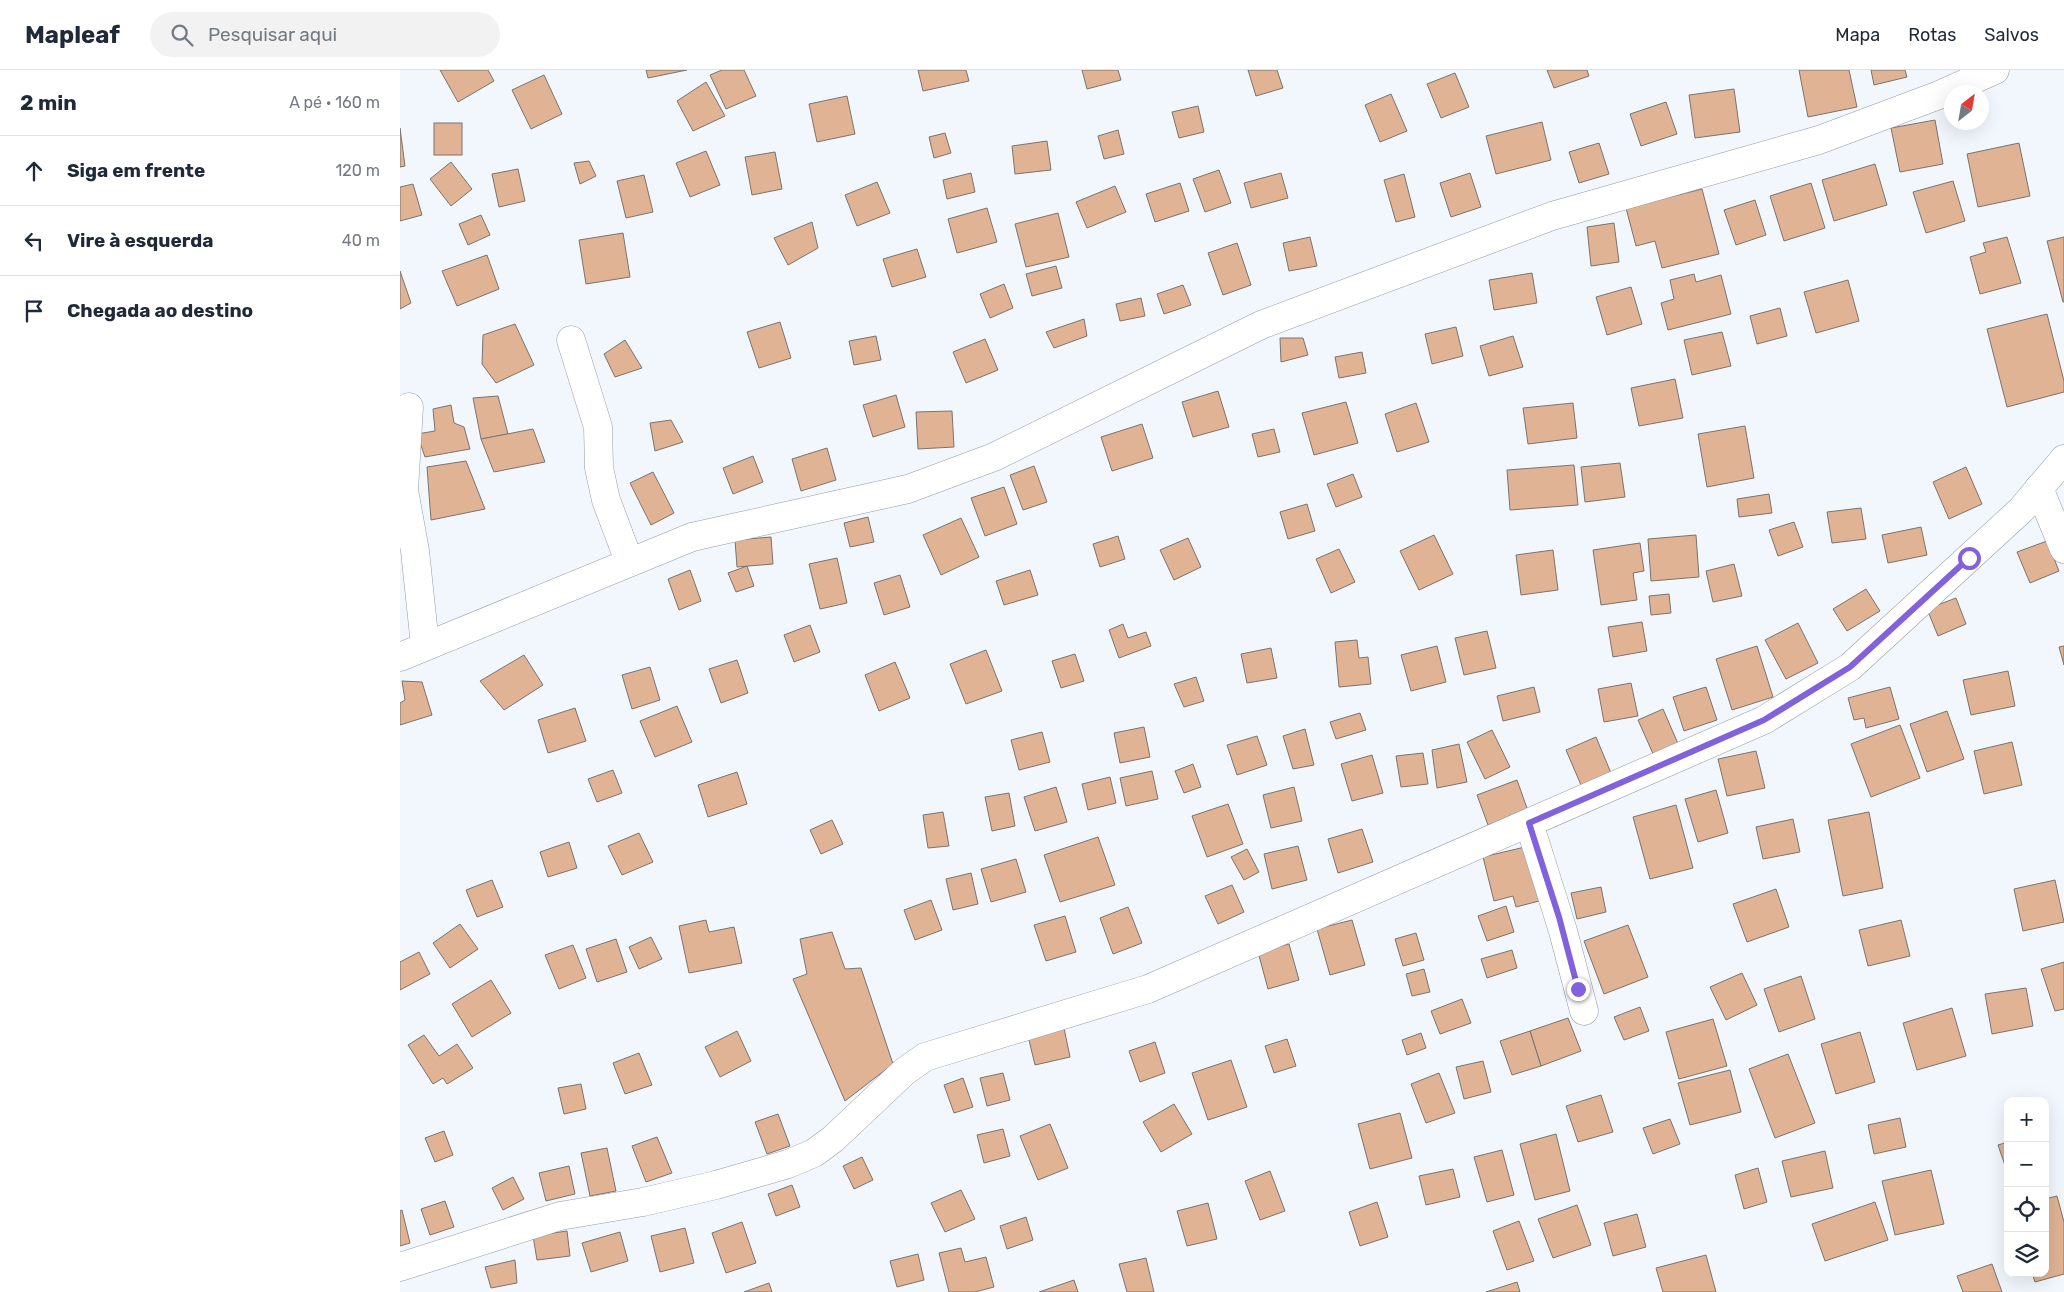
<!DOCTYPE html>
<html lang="pt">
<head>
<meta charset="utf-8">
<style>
	body { margin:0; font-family:Rubik,sans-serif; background:#f2f2f3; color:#1f2937 }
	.controls { position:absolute; right:15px; bottom:15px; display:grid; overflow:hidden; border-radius:10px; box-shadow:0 5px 20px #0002 }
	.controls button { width:45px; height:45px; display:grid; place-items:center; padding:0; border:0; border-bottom:1px solid #e0e1e3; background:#fff; color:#1f2937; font:25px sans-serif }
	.compass { position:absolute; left:1544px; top:15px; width:45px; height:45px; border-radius:50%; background:#fff; box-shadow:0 5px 20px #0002; rotate:31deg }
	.stop { position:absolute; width:15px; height:15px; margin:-11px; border:4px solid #8261dc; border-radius:50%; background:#fff }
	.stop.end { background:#8261dc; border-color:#fff; box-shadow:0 1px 5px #0008 }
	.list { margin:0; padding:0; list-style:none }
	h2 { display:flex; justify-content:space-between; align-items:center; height:65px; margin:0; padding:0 20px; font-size:21px }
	h2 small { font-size:16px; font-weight:400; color:#747a83 }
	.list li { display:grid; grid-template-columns:32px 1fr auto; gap:15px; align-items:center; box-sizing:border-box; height:70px; padding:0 20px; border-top:1px solid #e0e1e3 }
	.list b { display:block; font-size:19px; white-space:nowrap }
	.list em { font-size:16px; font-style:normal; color:#747a83 }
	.icon { flex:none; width:28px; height:28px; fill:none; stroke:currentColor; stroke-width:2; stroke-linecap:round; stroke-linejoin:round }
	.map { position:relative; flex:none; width:1664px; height:1222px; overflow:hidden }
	header { display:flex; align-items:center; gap:30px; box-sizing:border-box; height:70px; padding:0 25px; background:#fff; border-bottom:1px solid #e0e1e3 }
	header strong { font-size:24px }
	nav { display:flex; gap:28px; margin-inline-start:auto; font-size:18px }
	.search { width:350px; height:45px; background:#f2f2f3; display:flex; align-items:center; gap:12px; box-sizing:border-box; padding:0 18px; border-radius:28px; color:#747a83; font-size:19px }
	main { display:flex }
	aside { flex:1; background:#fff }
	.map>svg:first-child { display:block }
	.building { fill:#dfb394; stroke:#7c736d }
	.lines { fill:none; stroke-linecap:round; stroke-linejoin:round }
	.minor-casing { stroke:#959ba3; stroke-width:29 }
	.minor { stroke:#fff; stroke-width:28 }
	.route { stroke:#8261dc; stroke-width:6 }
</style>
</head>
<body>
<header>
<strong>Mapleaf</strong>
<div class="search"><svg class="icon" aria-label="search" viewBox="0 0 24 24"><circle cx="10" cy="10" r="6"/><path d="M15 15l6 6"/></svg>Pesquisar aqui</div>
<nav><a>Mapa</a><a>Rotas</a><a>Salvos</a></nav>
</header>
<main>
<aside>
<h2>2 min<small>A pé · 160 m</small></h2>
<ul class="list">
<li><svg class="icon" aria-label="ahead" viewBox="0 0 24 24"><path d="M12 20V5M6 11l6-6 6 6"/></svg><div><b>Siga em frente</b></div><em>120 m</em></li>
<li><svg class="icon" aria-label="left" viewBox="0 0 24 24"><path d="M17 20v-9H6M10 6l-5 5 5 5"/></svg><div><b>Vire à esquerda</b></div><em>40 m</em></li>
<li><svg class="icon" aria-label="arrive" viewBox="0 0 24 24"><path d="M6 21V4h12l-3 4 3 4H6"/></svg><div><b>Chegada ao destino</b></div></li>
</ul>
</aside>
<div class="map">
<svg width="1664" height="1222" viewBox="0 0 1664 1222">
	<rect width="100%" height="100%" fill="#f2f7fe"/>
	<g class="building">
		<path d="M40,0H88L94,11L58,32Z"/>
		<path d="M246,0H287L248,8Z"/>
		<path d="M322,0H344L356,26L326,39L310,5Z"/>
		<path d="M518,0H566L569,11L523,21Z"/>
		<path d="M682,0H718L721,10L687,19Z"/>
		<path d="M848,0H877L883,18L856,26Z"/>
		<path d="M1147,0H1187L1189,6L1154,18Z"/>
		<path d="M1399,0H1449L1457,37L1408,47Z"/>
		<path d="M1471,0H1505L1507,7L1474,15Z"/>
		<path d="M1055,3L1069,37L1041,48L1027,14Z"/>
		<path d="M144,5L162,44L131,59L112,20Z"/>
		<path d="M306,12L325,46L293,61L277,31Z"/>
		<path d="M1334,19L1340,62L1295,68L1289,25Z"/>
		<path d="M991,24L1007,61L980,72L965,35Z"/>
		<path d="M447,26L455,64L417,72L409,34Z"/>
		<path d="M1266,32L1277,64L1241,76L1230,44Z"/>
		<path d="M798,36L804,62L779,68L772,42Z"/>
		<path d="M1535,50L1543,94L1500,102L1491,58Z"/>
		<path d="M1142,52L1151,90L1096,104L1086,66Z"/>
		<rect x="34" y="53" width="28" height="32"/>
		<path d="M0,58L5,96L0,97Z"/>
		<path d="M718,60L724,84L704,89L698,66Z"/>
		<path d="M545,63L551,83L534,88L529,67Z"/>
		<path d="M647,71L651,100L615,104L612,76Z"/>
		<path d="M1199,73L1209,104L1179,113L1169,82Z"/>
		<path d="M1619,73L1630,126L1578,137L1567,84Z"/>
		<path d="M306,81L320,115L290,127L276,93Z"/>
		<path d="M375,82L382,119L352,125L345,87Z"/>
		<path d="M189,91L196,106L180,114L174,93Z"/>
		<path d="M51,92L72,119L51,136L30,109Z"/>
		<path d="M1475,94L1487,135L1434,151L1422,110Z"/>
		<path d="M118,99L125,131L99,137L92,104Z"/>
		<path d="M819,100L831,133L805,142L793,109Z"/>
		<path d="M571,103L575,122L547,129L543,110Z"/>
		<path d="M881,103L888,128L851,138L844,113Z"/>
		<path d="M1070,103L1081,137L1051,147L1040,113Z"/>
		<path d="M1004,104L1015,147L996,152L984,110Z"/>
		<path d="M244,105L253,142L226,148L217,111Z"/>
		<path d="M1553,111L1565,151L1526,163L1513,122Z"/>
		<path d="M477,112L490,143L457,156L445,125Z"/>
		<path d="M780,113L789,141L755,152L746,124Z"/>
		<path d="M1411,113L1425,158L1384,171L1370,126Z"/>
		<path d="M13,114L22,145L0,151V117Z"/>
		<path d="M715,116L726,142L687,158L676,132Z"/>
		<path d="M1302,119L1319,184L1262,198L1255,171L1236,176L1226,138Z"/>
		<path d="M1355,130L1366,165L1336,175L1324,140Z"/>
		<path d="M587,138L597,172L557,183L548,149Z"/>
		<path d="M658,143L669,187L626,197L615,154Z"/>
		<path d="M81,145L90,165L68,175L59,154Z"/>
		<path d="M412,152L418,178L388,195L374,168Z"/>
		<path d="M1214,153L1219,192L1191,196L1187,157Z"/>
		<path d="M223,163L230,207L186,214L179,170Z"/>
		<path d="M910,167L917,196L889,201L883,173Z"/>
		<path d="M1607,167L1621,213L1580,224L1570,187L1586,182L1583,173Z"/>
		<path d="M1664,167V232H1663L1647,171Z"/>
		<path d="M837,173L851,215L823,225L808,183Z"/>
		<path d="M517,179L526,207L492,217L483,189Z"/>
		<path d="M87,185L99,219L57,236L42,201Z"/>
		<path d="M656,196L662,218L632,226L626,204Z"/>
		<path d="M0,201L11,233L0,239Z"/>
		<path d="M1132,203L1137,233L1094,240L1089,210Z"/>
		<path d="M1294,204L1296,212L1321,205L1331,244L1268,260L1261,233L1274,229L1270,210Z"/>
		<path d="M1448,210L1459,251L1416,263L1404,222Z"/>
		<path d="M604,214L613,238L590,248L580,224Z"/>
		<path d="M783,215L791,235L764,244L757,224Z"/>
		<path d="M1231,217L1242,254L1207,265L1196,227Z"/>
		<path d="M741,228L745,246L720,251L716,234Z"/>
		<path d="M1380,238L1387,266L1357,274L1350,246Z"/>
		<path d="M1647,244L1664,311V322L1607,337L1587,259Z"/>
		<path d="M684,249L687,266L654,278L646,262Z"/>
		<path d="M380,252L391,288L359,298L347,262Z"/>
		<path d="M115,254L134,295L96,313L82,294L83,265Z"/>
		<path d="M1056,257L1063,286L1032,294L1025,264Z"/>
		<path d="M1322,262L1331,296L1292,305L1284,270Z"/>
		<path d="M476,266L481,290L454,295L449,271Z"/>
		<path d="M1113,266L1123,297L1089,306L1080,276Z"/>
		<path d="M880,268H903L908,285L881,292Z"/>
		<path d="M585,269L598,300L566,313L553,282Z"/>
		<path d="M225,270L242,298L215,307L204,284Z"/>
		<path d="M962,282L966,303L939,308L935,287Z"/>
		<path d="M1275,309L1283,348L1239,356L1231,318Z"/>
		<path d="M818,321L829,357L793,367L782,332Z"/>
		<path d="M496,325L505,357L473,367L463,335Z"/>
		<path d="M98,326L108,364L81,369L73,328Z"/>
		<path d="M946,332L958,373L914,385L902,343Z"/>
		<path d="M1016,333L1029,372L997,382L985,344Z"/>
		<path d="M1173,333L1177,368L1128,374L1123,338Z"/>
		<path d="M51,335L54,353L64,357L70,379L25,387L17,364L35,361L33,339Z"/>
		<path d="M552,341L554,377L518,379L516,342Z"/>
		<path d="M271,350L283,372L255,381L250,353Z"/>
		<path d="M742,354L753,388L712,401L701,367Z"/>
		<path d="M1345,356L1354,408L1307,417L1298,364Z"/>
		<path d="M133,359L145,392L94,402L81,369Z"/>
		<path d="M874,359L880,382L858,387L852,364Z"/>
		<path d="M427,378L436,410L401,421L392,389Z"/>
		<path d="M353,386L363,412L333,424L323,398Z"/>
		<path d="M66,391L85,439L31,450L27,397Z"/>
		<path d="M1220,393L1225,427L1185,432L1181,397Z"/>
		<path d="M1174,395L1178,435L1110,440L1107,400Z"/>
		<path d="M634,396L647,432L623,440L610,405Z"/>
		<path d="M1566,397L1582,434L1549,449L1533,412Z"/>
		<path d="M253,402L274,443L251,455L230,413Z"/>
		<path d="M953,404L962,427L936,437L927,414Z"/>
		<path d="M604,417L617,454L585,466L571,428Z"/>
		<path d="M1369,424L1372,443L1339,447L1337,429Z"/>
		<path d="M907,434L915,461L888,469L880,442Z"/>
		<path d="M1461,438L1466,469L1432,473L1427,442Z"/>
		<path d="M468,447L474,472L450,477L444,453Z"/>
		<path d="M561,448L579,487L541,505L523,465Z"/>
		<path d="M1394,452L1403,477L1378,486L1369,460Z"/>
		<path d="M1521,457L1527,485L1488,493L1482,465Z"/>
		<path d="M1034,465L1053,504L1019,520L1000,481Z"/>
		<path d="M1296,465L1299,507L1251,511L1248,469Z"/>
		<path d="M718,466L725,489L700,497L693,474Z"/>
		<path d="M371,467L373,494L337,497L335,470Z"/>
		<path d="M788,468L801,497L774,510L760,480Z"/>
		<path d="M1647,471L1659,501L1630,513L1617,482Z"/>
		<path d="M1240,473L1244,501L1233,503L1237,530L1201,535L1193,480Z"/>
		<path d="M939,479L955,512L931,523L916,489Z"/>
		<path d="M1153,480L1158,520L1121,525L1116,485Z"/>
		<path d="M437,488L447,533L420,539L409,494Z"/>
		<path d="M1334,494L1342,526L1313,532L1306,501Z"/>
		<path d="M347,496L354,516L336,522L328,503Z"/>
		<path d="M290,500L301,531L279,540L268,509Z"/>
		<path d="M630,500L638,525L604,535L596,511Z"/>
		<path d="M500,505L510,537L484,545L474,513Z"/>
		<path d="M1466,519L1480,541L1447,561L1433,539Z"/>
		<path d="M1269,524L1271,543L1251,545L1249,526Z"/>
		<path d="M1556,528L1566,554L1538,566L1527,539Z"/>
		<path d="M1242,552L1247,581L1213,587L1208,557Z"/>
		<path d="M1398,553L1418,593L1386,609L1365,570Z"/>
		<path d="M723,554L728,568L746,562L751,576L719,588L709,560Z"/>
		<path d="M410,555L420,582L394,592L384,565Z"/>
		<path d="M1087,561L1096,598L1064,605L1055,568Z"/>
		<path d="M957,570L959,588L968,587L971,614L939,617L935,572Z"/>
		<path d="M1037,576L1046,612L1011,621L1001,585Z"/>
		<path d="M1357,576L1373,627L1332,640L1316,589Z"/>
		<path d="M1664,576V595L1659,577Z"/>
		<path d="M871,578L877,608L847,613L841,584Z"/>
		<path d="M586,580L602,621L566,634L550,594Z"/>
		<path d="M675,584L684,611L661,618L652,591Z"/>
		<path d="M124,585L143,615L104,640L80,611Z"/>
		<path d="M337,590L348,623L321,633L309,599Z"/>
		<path d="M495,592L510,628L479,641L465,605Z"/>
		<path d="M250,597L260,630L232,639L222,605Z"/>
		<path d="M1608,601L1615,636L1571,645L1563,610Z"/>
		<path d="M796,607L804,631L784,637L774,614Z"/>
		<path d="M2,611L22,612L32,645L0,655V633L5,630Z"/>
		<path d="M1231,613L1238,646L1204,652L1198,619Z"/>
		<path d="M1134,617L1140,642L1103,651L1097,626Z"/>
		<path d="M1306,617L1317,650L1284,661L1273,627Z"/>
		<path d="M1490,617L1499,649L1466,658L1464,648L1454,650L1448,628Z"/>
		<path d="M277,636L292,672L255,687L240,651Z"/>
		<path d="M175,638L186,671L148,683L138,650Z"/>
		<path d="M1263,639L1279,676L1254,686L1238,650Z"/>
		<path d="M1547,641L1564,689L1527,702L1510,654Z"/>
		<path d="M960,643L966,660L936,669L930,652Z"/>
		<path d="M1500,655L1520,708L1471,727L1451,674Z"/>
		<path d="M744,657L750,687L720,693L714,663Z"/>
		<path d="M905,659L914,695L893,699L883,666Z"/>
		<path d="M1092,660L1110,697L1085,709L1067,672Z"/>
		<path d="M642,662L650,692L619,700L611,670Z"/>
		<path d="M857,666L867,695L837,705L827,675Z"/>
		<path d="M1196,667L1211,703L1181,715L1166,680Z"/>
		<path d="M1612,672L1622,715L1584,724L1574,681Z"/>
		<path d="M1059,674L1067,712L1037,718L1032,680Z"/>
		<path d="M1356,681L1365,718L1327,726L1318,689Z"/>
		<path d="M1023,683L1028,714L1001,717L996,686Z"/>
		<path d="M972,685L983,723L952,731L941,694Z"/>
		<path d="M793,694L801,717L784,723L775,701Z"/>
		<path d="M213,700L222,723L197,732L188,709Z"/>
		<path d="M752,701L758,729L726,736L720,708Z"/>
		<path d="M337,702L347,734L308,747L298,715Z"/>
		<path d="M710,707L716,733L688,740L682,714Z"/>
		<path d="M1117,710L1128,741L1088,755L1077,725Z"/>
		<path d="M656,717L667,752L635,761L624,727Z"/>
		<path d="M894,717L902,751L871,758L863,725Z"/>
		<path d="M1316,720L1328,763L1298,772L1285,729Z"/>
		<path d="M609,723L615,756L592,761L585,727Z"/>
		<path d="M828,734L843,774L807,787L792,746Z"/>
		<path d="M1276,735L1293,798L1250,809L1233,747Z"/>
		<path d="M543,742L549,776L528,778L523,745Z"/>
		<path d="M1469,742L1483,818L1443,826L1428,750Z"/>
		<path d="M1393,749L1400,782L1363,789L1356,757Z"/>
		<path d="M432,750L443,774L421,784L410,760Z"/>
		<path d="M962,759L973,792L938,803L928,769Z"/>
		<path d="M239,763L253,792L222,805L208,776Z"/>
		<path d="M698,767L715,815L660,832L644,785Z"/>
		<path d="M169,772L177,798L148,807L140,782Z"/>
		<path d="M898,776L907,810L872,819L864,784Z"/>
		<path d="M1129,776L1143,830L1116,837L1113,826L1094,831L1083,787Z"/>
		<path d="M847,779L859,802L844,810L831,787Z"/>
		<path d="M616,789L626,822L591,832L581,799Z"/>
		<path d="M571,803L578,834L553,840L546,809Z"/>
		<path d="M92,810L103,837L77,847L66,820Z"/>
		<path d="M1655,810L1664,852L1623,861L1614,819Z"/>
		<path d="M832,815L844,842L818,854L805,826Z"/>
		<path d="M1201,817L1206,842L1177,849L1171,823Z"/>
		<path d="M1376,819L1389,857L1347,872L1333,834Z"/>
		<path d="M531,830L542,860L515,870L504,840Z"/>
		<path d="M1106,836L1114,862L1087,871L1078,846Z"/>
		<path d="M728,837L742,873L713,884L700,848Z"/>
		<path d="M665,846L676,882L646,891L634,855Z"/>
		<path d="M306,850L309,862L334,857L342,893L289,903L279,856Z"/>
		<path d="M952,850L965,895L930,905L917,859Z"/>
		<path d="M1501,850L1510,886L1468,896L1459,860Z"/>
		<path d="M60,854L78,879L50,898L33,873Z"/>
		<path d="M1228,855L1248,907L1204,924L1184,871Z"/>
		<path d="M432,862L445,899L461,898L493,994L445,1031L393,909L407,904L400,869Z"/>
		<path d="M1016,863L1024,890L1003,896L995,869Z"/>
		<path d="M251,867L262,889L239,899L229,877Z"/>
		<path d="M216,869L227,902L197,912L186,879Z"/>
		<path d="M889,874L899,910L868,919L858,882Z"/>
		<path d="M173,875L186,908L159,919L145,885Z"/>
		<path d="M1112,880L1117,898L1087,908L1081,889Z"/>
		<path d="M19,882L30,904L0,920V892Z"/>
		<path d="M1664,892V939L1655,941L1641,899Z"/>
		<path d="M1024,899L1030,922L1012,926L1006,904Z"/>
		<path d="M1342,903L1357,935L1326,950L1310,917Z"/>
		<path d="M1401,906L1415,949L1379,962L1364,919Z"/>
		<path d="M91,910L111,943L72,967L52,934Z"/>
		<path d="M1626,918L1633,956L1592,964L1585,924Z"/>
		<path d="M1062,929L1071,953L1040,964L1031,941Z"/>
		<path d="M1240,937L1249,961L1224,970L1214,947Z"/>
		<path d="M1552,938L1566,986L1517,1000L1503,953Z"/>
		<path d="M1168,948L1181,981L1141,996L1130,961Z"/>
		<path d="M1313,949L1327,996L1279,1009L1266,962Z"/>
		<path d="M664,958L670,987L635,995L628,966Z"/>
		<path d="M337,961L351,991L320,1007L305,977Z"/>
		<path d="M1130,961L1141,996L1112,1005L1100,971Z"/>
		<path d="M1460,962L1475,1012L1436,1024L1421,974Z"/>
		<path d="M1021,963L1026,978L1007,985L1002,970Z"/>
		<path d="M24,965L39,986L57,974L73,998L47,1014L43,1008L33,1014L8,975Z"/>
		<path d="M887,969L896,996L874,1003L865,976Z"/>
		<path d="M755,972L765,1003L740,1012L729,981Z"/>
		<path d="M239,983L252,1015L225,1024L213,993Z"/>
		<path d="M1388,984L1415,1053L1375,1068L1349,999Z"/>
		<path d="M831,990L847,1037L808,1050L792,1003Z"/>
		<path d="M1083,991L1091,1022L1064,1029L1056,997Z"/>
		<path d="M1330,1000L1341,1042L1290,1055L1278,1013Z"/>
		<path d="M603,1003L610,1030L587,1036L580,1008Z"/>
		<path d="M1039,1003L1055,1043L1026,1053L1011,1014Z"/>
		<path d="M563,1008L573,1037L554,1043L544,1015Z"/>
		<path d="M181,1014L186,1039L164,1044L158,1018Z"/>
		<path d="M1201,1025L1213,1062L1178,1072L1166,1036Z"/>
		<path d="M774,1034L792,1064L761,1082L743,1052Z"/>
		<path d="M1000,1043L1012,1088L970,1099L958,1054Z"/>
		<path d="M378,1044L390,1076L367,1084L355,1052Z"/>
		<path d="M1500,1048L1506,1077L1474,1084L1468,1055Z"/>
		<path d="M1270,1049L1280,1074L1253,1084L1243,1058Z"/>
		<path d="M650,1054L668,1098L638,1110L620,1066Z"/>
		<path d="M603,1059L610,1086L584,1093L577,1065Z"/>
		<path d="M44,1061L53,1085L35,1092L25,1068Z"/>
		<path d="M1156,1064L1170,1121L1135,1130L1120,1074Z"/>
		<path d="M257,1067L272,1103L246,1112L232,1076Z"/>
		<path d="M1608,1072V1104L1598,1075Z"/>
		<path d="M207,1078L216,1121L190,1126L181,1083Z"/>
		<path d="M1102,1080L1114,1125L1087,1132L1074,1087Z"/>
		<path d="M1425,1081L1433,1118L1391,1127L1382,1091Z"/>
		<path d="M462,1087L473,1110L454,1119L443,1096Z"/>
		<path d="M169,1096L175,1124L146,1131L139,1103Z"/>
		<path d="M1358,1098L1367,1132L1344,1139L1335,1105Z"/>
		<path d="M1053,1099L1060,1127L1026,1135L1019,1106Z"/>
		<path d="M1531,1100L1544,1154L1495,1165L1482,1111Z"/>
		<path d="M870,1101L885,1141L860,1150L845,1111Z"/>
		<path d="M113,1107L124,1129L103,1140L92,1118Z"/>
		<path d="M392,1115L400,1137L376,1146L368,1124Z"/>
		<path d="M561,1120L575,1149L545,1162L531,1133Z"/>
		<path d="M1657,1126L1664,1152V1204L1635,1212L1632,1203H1645V1129Z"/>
		<path d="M45,1131L54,1157L30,1165L21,1139Z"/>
		<path d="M977,1132L988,1167L960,1176L949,1142Z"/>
		<path d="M1475,1132L1488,1170L1425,1191L1412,1154Z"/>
		<path d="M808,1133L817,1169L787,1176L777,1141Z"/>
		<path d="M1177,1135L1191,1175L1153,1188L1138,1149Z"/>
		<path d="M2,1140L10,1173L0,1176V1141Z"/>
		<path d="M1237,1144L1246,1177L1213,1186L1204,1153Z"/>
		<path d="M626,1147L633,1170L607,1179L600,1156Z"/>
		<path d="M1119,1151L1134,1191L1107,1200L1093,1161Z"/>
		<path d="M342,1152L356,1193L326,1203L312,1163Z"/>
		<path d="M285,1158L294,1193L260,1202L251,1166Z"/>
		<path d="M167,1161L170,1186L137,1190L133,1166Z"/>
		<path d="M220,1162L228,1191L191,1202L182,1173Z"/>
		<path d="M561,1178L565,1192L586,1187L594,1217L575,1222H549L539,1183Z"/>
		<path d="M518,1184L524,1210L497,1217L490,1191Z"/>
		<path d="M1306,1185L1316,1222H1263L1256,1198Z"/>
		<path d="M746,1188L754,1222H727L719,1194Z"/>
		<path d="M115,1190L117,1213L91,1218L85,1197Z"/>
		<path d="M1592,1194L1602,1222H1563L1557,1206Z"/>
		<path d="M674,1210L678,1222H639Z"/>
		<path d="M1117,1212L1120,1222H1086Z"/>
		<path d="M369,1213L372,1222H344Z"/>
	</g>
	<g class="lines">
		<defs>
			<g id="minor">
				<path d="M171,270L198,357L199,398L206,430L229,491"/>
				<path d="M9,337L4,420L15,481L25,575"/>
				<path d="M1639,418L1664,479"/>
				<path d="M0,587L292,467L508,419L594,387L861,255L1152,146L1419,70L1539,25L1595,0"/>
				<path d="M1129,753L1163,861L1184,941"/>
				<path d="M0,1197L160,1146L243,1132L316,1115L388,1094L414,1083L433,1069L504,1002L525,987L748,919L1364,650L1450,597L1621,440L1664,389"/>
			</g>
		</defs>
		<use href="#minor" class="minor-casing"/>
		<use href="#minor" class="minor"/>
	</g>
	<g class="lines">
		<path class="route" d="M1178,919L1159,847L1129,753L1364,650L1450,597L1569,488"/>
	</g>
</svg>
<div class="controls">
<button>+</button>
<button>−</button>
<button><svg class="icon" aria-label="locate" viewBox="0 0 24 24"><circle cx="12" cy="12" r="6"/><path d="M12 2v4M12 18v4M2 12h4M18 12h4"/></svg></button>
<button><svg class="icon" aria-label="layers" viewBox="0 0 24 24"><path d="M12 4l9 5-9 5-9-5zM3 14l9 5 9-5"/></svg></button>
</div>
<svg class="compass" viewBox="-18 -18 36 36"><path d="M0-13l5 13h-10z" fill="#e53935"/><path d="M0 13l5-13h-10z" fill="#747a83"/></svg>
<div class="stop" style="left:1569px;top:488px"></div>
<div class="stop end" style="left:1178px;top:919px"></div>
</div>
</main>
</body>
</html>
